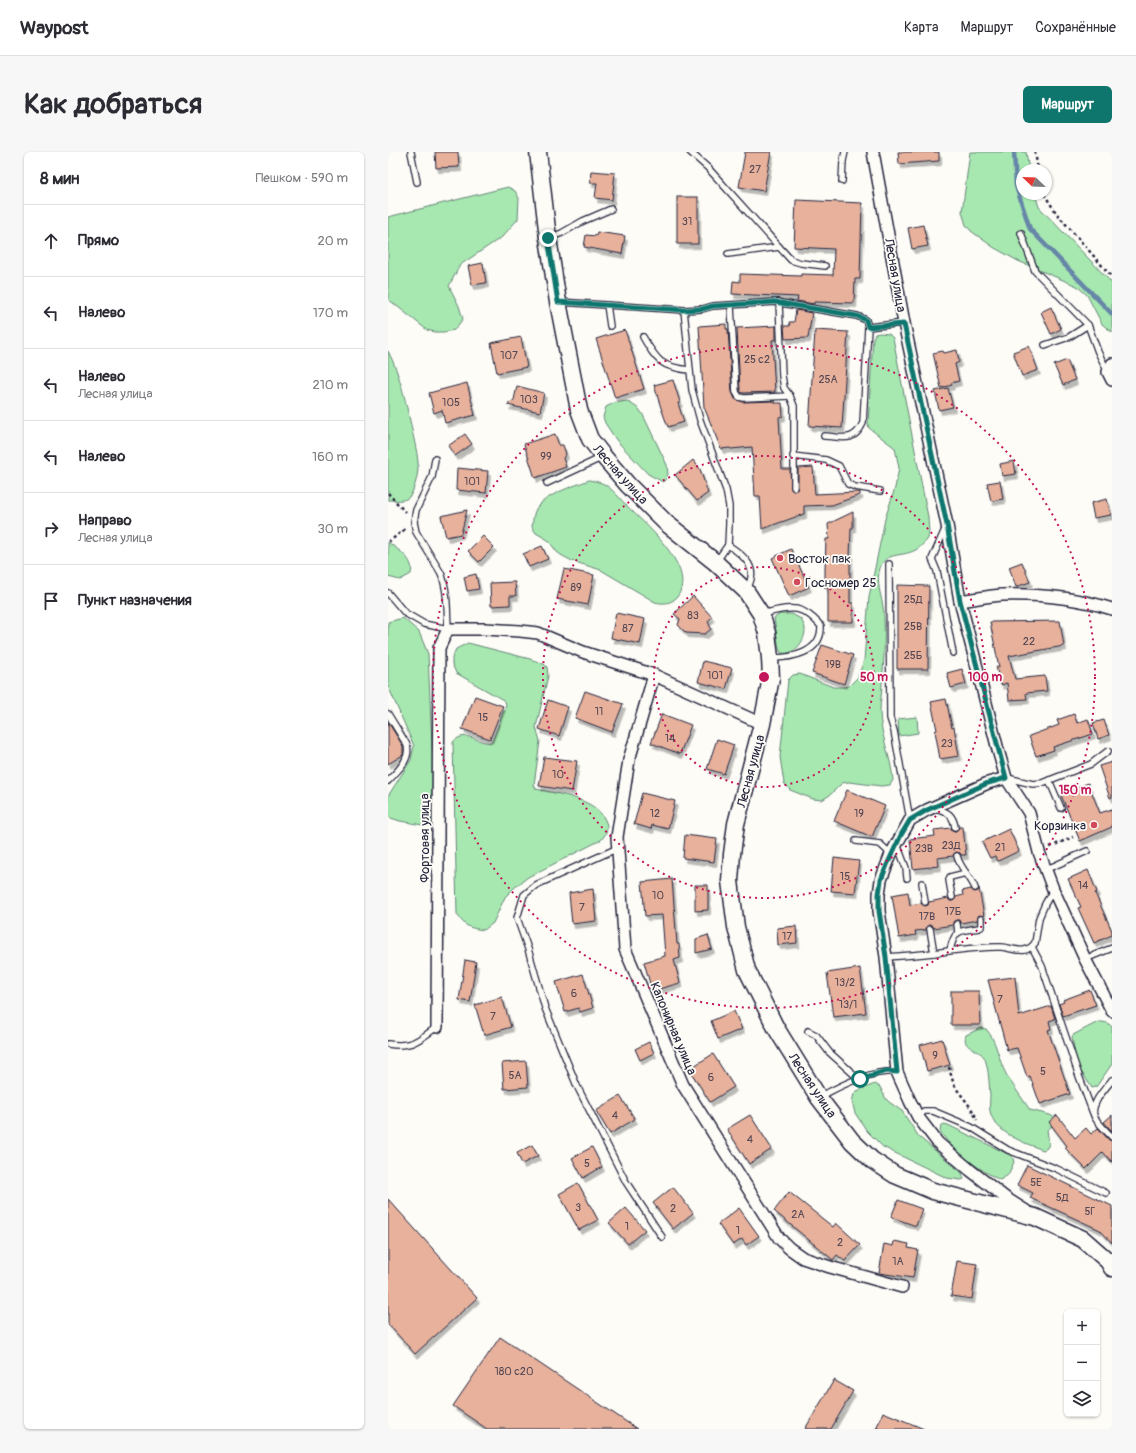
<!DOCTYPE html>
<html lang="ru">
<head>
<meta charset="utf-8">
<style>
	body { margin:0; font-family:Pangolin,sans-serif; background:#f7f7f7; color:#2b2b33 }
	.controls { position:absolute; right:12px; bottom:12px; display:grid; overflow:hidden; border-radius:6px; box-shadow:0 1px 3px #0004 }
	.controls button { width:36px; height:36px; display:grid; place-items:center; padding:0; border:0; border-bottom:1px solid #e1e1e2; background:#fff; color:#2b2b33; font:20px sans-serif }
	.compass { position:absolute; left:628px; top:12px; width:36px; height:36px; border-radius:50%; background:#fff; box-shadow:0 1px 3px #0004; rotate:293deg }
	.stop { position:absolute; width:12px; height:12px; margin:-9px; border:3px solid #0f766e; border-radius:50%; background:#fff }
	.stop.end { background:#0f766e; border-color:#fff; box-shadow:0 1px 4px #0008 }
	.list { margin:0; padding:0; list-style:none }
	h2 { display:flex; justify-content:space-between; align-items:center; height:52px; margin:0; padding:0 16px; font-size:17px }
	h2 small { font-size:13px; font-weight:400; color:#7c7c81 }
	.list li { display:grid; grid-template-columns:26px 1fr auto; gap:12px; align-items:center; box-sizing:border-box; height:72px; padding:0 16px; border-top:1px solid #e1e1e2 }
	.list b { display:block; font-size:15px; white-space:nowrap }
	.list p { margin:0; font-size:13px; white-space:nowrap; color:#7c7c81 }
	.list em { font-size:13px; font-style:normal; color:#7c7c81 }
	.icon { flex:none; width:22px; height:22px; fill:none; stroke:currentColor; stroke-width:2; stroke-linecap:round; stroke-linejoin:round }
	.map { position:relative; flex:none; width:724px; height:1277px; overflow:hidden; border-radius:6px }
	header { display:flex; align-items:center; gap:24px; box-sizing:border-box; height:56px; padding:0 20px; background:#fff; border-bottom:1px solid #e1e1e2 }
	header strong { font-size:19px }
	nav { display:flex; gap:22px; margin-inline-start:auto; font-size:14px }
	.intro { display:flex; align-items:center; justify-content:space-between; box-sizing:border-box; height:96px; padding:0 24px }
	h1 { margin:0; font-size:28px }
	.button { padding:10px 18px; border-radius:6px; background:#0f766e; color:#fff; font-size:14px; font-weight:700 }
	main { display:flex; gap:24px; padding:0 24px }
	aside { flex:1; background:#fff; border-radius:6px; box-shadow:0 1px 3px #0004 }
	.map>svg:first-child { display:block }
	.green { fill:#a7e8b0; stroke:#648576 }
	.lines { fill:none; stroke-linecap:round; stroke-linejoin:round }
	.stream { stroke:#6686a8; stroke-width:4.5 }
	.building { fill:#e7b19c; stroke:#22223b; filter:url(#shadow) }
	.lane-casing { stroke:#22223b; stroke-width:8 }
	.street-casing { stroke:#22223b; stroke-width:14 }
	.secondary-casing { stroke:#22223b; stroke-width:19 }
	.path { stroke:#22223b; stroke-width:2.5; stroke-dasharray:3 3; stroke-linecap:butt }
	.lane { stroke:#fdfcf7; stroke-width:5.5 }
	.street { stroke:#fdfcf7; stroke-width:11 }
	.secondary { stroke:#fdfcf7; stroke-width:16 }
	.route { stroke:#0f766e; stroke-width:5 }
	.ring { fill:none; stroke:#c2185b; stroke-width:2; stroke-dasharray:2 4 }
	.poi-dot { fill:#d1495b; stroke:#fdfcf7; stroke-width:1.5 }
	.labels { text-anchor:middle; stroke-width:3.5; stroke-linejoin:round; paint-order:stroke }
	.number-label { font-size:11px; fill:#534653 }
	.street-label { font-size:13px; fill:#22223b; stroke:#fdfcf7 }
	.poi-label { font-size:13px; fill:#22223b; stroke:#fdfcf7; text-anchor:start }
	.centre { fill:#c2185b; stroke:#fdfcf7; stroke-width:2 }
	.ring-label { font-size:12px; text-anchor:middle; font-weight:bold; fill:#c2185b; stroke:#fdfcf7; stroke-width:3.5; stroke-linejoin:round; paint-order:stroke }
</style>
</head>
<body>
<header>
<strong>Waypost</strong>
<nav><a>Карта</a><a>Маршрут</a><a>Сохранённые</a></nav>
</header>
<div class="intro"><h1>Как добраться</h1><a class="button">Маршрут</a></div>
<main>
<aside>
<h2>8 мин<small>Пешком · 590 m</small></h2>
<ul class="list">
<li><svg class="icon" aria-label="ahead" viewBox="0 0 24 24"><path d="M12 20V5M6 11l6-6 6 6"/></svg><div><b>Прямо</b></div><em>20 m</em></li>
<li><svg class="icon" aria-label="left" viewBox="0 0 24 24"><path d="M17 20v-9H6M10 6l-5 5 5 5"/></svg><div><b>Налево</b></div><em>170 m</em></li>
<li><svg class="icon" aria-label="left" viewBox="0 0 24 24"><path d="M17 20v-9H6M10 6l-5 5 5 5"/></svg><div><b>Налево</b><p>Лесная улица</p></div><em>210 m</em></li>
<li><svg class="icon" aria-label="left" viewBox="0 0 24 24"><path d="M17 20v-9H6M10 6l-5 5 5 5"/></svg><div><b>Налево</b></div><em>160 m</em></li>
<li><svg class="icon" aria-label="right" viewBox="0 0 24 24"><path d="M7 20v-9h11M14 6l5 5-5 5"/></svg><div><b>Направо</b><p>Лесная улица</p></div><em>30 m</em></li>
<li><svg class="icon" aria-label="arrive" viewBox="0 0 24 24"><path d="M6 21V4h12l-3 4 3 4H6"/></svg><div><b>Пункт назначения</b></div></li>
</ul>
</aside>
<div class="map">
<svg width="724" height="1277" viewBox="0 0 724 1277">
	<defs>
		<filter id="shadow"><feDropShadow dx="2.5" dy="4.5" stdDeviation="0" flood-color="#0004"/></filter>
	</defs>
	<rect width="100%" height="100%" fill="#fdfcf7"/>
	<filter id="ink" filterUnits="userSpaceOnUse"><feTurbulence type="fractalNoise" baseFrequency=".025" numOctaves="2"/><feDisplacementMap in="SourceGraphic" scale="8" xChannelSelector="R" yChannelSelector="G"/><feConvolveMatrix kernelMatrix="1 2 1 2 8 2 1 2 1" color-interpolation-filters="sRGB"/></filter>
	<g filter="url(#ink)">
		<g class="green">
			<path d="M582,0H638L641,18H634V42H647L651,55L724,131V180L714,172L699,143L689,134L630,109L605,95L583,79L578,73L574,60Z"/>
			<path d="M120,35L127,39L131,46L130,67L114,85L72,113L61,134L71,154L75,167L66,178L56,180H47L39,178L0,147V65Z"/>
			<path d="M492,181L501,182L505,186L540,365C540,372 542,380 540,386C539,389 536,391 534,393C519,409 496,395 491,420C488,435 496,449 496,465C497,487 496,510 494,532C494,541 492,550 492,559C492,583 503,604 505,628L502,633L493,634L461,630L454,631L442,643L434,648L425,647L402,638L396,631L392,605L400,528L405,523L412,522L445,535H455L461,534L470,525L476,508L481,445L497,367L507,336L511,316L507,296L481,276L480,272L485,186L487,182Z"/>
			<path d="M0,199C12,222 17,248 23,273C25,285 29,297 30,310C31,318 27,339 21,345C16,350 7,348 0,348Z"/>
			<path d="M239,249L251,257L255,263L279,313L280,322L278,327L275,330L260,322L229,289L217,271L215,265L218,255L226,251Z"/>
			<path d="M201,328C206,329 212,330 216,332C225,337 233,348 240,355C258,373 310,417 289,445C283,452 274,452 267,450L213,418L184,409L173,403L169,400L160,388L148,381L144,375C145,369 145,362 148,357C156,343 186,334 201,328Z"/>
			<path d="M0,390C10,398 27,407 23,422L12,428L0,425Z"/>
			<path d="M392,462H404L413,467C414,469 416,473 417,476C418,489 406,504 393,501L391,497L386,466Z"/>
			<path d="M15,466L31,480L40,502L46,639L45,668L43,673L40,674L12,669L0,665V644L23,608L26,594L0,534V470Z"/>
			<path d="M80,491L142,507L156,512L159,515L160,524L148,575L152,589L146,633L148,637C170,642 207,646 217,668C221,676 219,681 213,688L140,725L126,736L117,745L105,771L96,778C81,776 77,775 69,762L65,590C79,576 90,593 104,590L118,553L117,549L68,521L64,512V506L68,497Z"/>
			<path d="M529,565L530,581L511,584L510,567Z"/>
			<path d="M710,870C716,870 720,870 724,875V912L708,935L704,936L689,913L684,885L685,883Z"/>
			<path d="M593,876L598,877C609,889 610,907 618,922C625,934 634,946 642,958L662,963L667,966L668,971L659,978L661,992L659,996L655,998C637,991 606,981 602,959C601,954 602,948 602,943C601,931 601,919 597,907C593,896 573,898 578,883Z"/>
			<path d="M487,932L492,935L498,947L501,950L514,959L531,985L574,1021L576,1027L573,1028L559,1026L505,1000L495,995L479,979L467,961L464,950L466,942L469,939Z"/>
			<path d="M556,972L560,973L624,1004L626,1010L620,1023L612,1028C593,1019 562,997 552,979L553,974Z"/>
		</g>
		<g class="lines">
			<path class="stream" d="M626,0L628,34L642,77L724,162"/>
		</g>
		<g class="building">
			<path d="M47,0H70L71,15L48,16Z"/>
			<path d="M357,0H383L376,39L351,35Z"/>
			<path d="M510,0H551V9L511,12Z"/>
			<path d="M203,19L227,21L224,48L207,46L209,31H202Z"/>
			<rect x="289" y="45" width="21" height="47"/>
			<path d="M408,48L474,51L472,127H467L466,151L426,150V152L409,149L410,145L344,142L345,129L352,130V122L413,124V122L445,123L446,97L406,95Z"/>
			<path d="M535,73L540,94L524,97L520,76Z"/>
			<path d="M209,80L237,84L234,102L196,95L198,83L208,84Z"/>
			<path d="M95,111L98,131L84,133L80,114Z"/>
			<path d="M663,155L673,177L663,182L653,160Z"/>
			<path d="M408,158L424,161L420,186L397,187L396,174H402L401,170H406Z"/>
			<path d="M338,172V177H340L344,240L347,247L355,250L387,249V251H394L395,264L391,265L394,317H402L403,337L406,339L410,337V316L425,315L427,342L470,340H472V343L444,353L416,354V362L374,377L372,344H367L364,295L343,297L342,296L333,297L316,255L311,174Z"/>
			<path d="M388,174V188H384L387,240L354,241L352,239L349,176Z"/>
			<path d="M237,178L256,237L227,246L208,187Z"/>
			<path d="M427,178L460,180L454,276L421,274Z"/>
			<path d="M133,185L139,215L109,221L103,191Z"/>
			<path d="M641,194L650,218L634,224L625,200Z"/>
			<path d="M569,198L571,210L567,212L571,229L563,231L564,233L553,236L545,201L555,199L556,201Z"/>
			<path d="M679,208L687,228L675,233L666,213Z"/>
			<path d="M285,228L292,250L290,251L296,270L280,275L273,256L266,233Z"/>
			<path d="M79,231L87,263L57,271L54,258L46,261L41,241Z"/>
			<path d="M129,234L156,241L152,260L119,253L126,248Z"/>
			<path d="M560,236L565,255L551,258L547,239Z"/>
			<path d="M77,282L84,292L67,304L60,294Z"/>
			<path d="M167,282L171,293H175L178,302L175,306L178,315L147,326L136,292Z"/>
			<path d="M305,308L312,317L320,341L309,349L287,323Z"/>
			<path d="M626,309L628,322L614,324L612,312Z"/>
			<path d="M69,316L100,319L98,341L68,338Z"/>
			<path d="M612,329L615,347L603,349L599,331Z"/>
			<path d="M719,347L723,363L706,366L703,351Z"/>
			<path d="M79,358L73,382L58,385L53,364Z"/>
			<path d="M465,360V376H463L462,405V451H465V470H440V436H437V417L438,387H441L440,372Z"/>
			<path d="M95,384L106,395L91,410L80,399Z"/>
			<path d="M154,394L160,407L141,415L135,402Z"/>
			<path d="M403,397L421,435L401,444L384,406Z"/>
			<path d="M634,410L642,430L628,435L621,415Z"/>
			<path d="M176,417L206,423L200,453L169,447Z"/>
			<path d="M88,422L91,437L79,439L76,425Z"/>
			<path d="M127,430L128,444H122V453L103,454L102,431Z"/>
			<path d="M509,433L541,434L540,517H509Z"/>
			<path d="M305,444L324,465L320,469L323,477L317,482L298,481L290,473L292,467L286,462Z"/>
			<path d="M228,461L257,467L252,492L223,486Z"/>
			<path d="M672,469L676,494L621,504L627,527L657,524L659,539L638,541L639,547L621,548L619,531L613,533L608,515H611L602,470Z"/>
			<path d="M434,493L465,503L456,532L424,521Z"/>
			<path d="M315,509L344,516L338,537L310,530Z"/>
			<path d="M574,517L578,532L563,536L559,521Z"/>
			<path d="M197,539L235,552L224,580L187,566Z"/>
			<path d="M87,544L115,554L102,587L74,577Z"/>
			<path d="M558,547L564,576L566,575L571,604L552,607L547,579L549,578L543,550Z"/>
			<path d="M160,548L180,555L171,584L151,577Z"/>
			<path d="M274,562L303,573L292,602L263,591Z"/>
			<path d="M686,562L689,571L700,567L705,582L665,595L666,598L648,604L641,584L671,573L669,568Z"/>
			<path d="M716,568L721,583L710,587L705,571Z"/>
			<path d="M0,570L15,594V603L0,612Z"/>
			<path d="M329,587L346,593L336,622L319,617Z"/>
			<path d="M156,605L189,609L184,639L151,634Z"/>
			<path d="M724,610V645L722,646L711,614Z"/>
			<path d="M700,631L712,661L724,657V675L692,689L673,643Z"/>
			<path d="M459,638L497,654L484,685L446,669Z"/>
			<path d="M254,641L287,649L280,677L264,673L263,677L246,672Z"/>
			<path d="M571,675H575L578,703H573L572,701L568,700L565,704L550,706L551,714L525,717L522,687L547,684L546,678L563,676L565,679H568Z"/>
			<path d="M621,677L631,699L610,709L607,704L602,706L594,690Z"/>
			<path d="M297,683L329,687L326,710L295,706Z"/>
			<path d="M446,706L471,709L467,741L443,739Z"/>
			<path d="M700,718L709,740L707,741L724,779V783L706,791L690,756L693,755L680,727Z"/>
			<path d="M284,727L289,792H291L292,806L286,808L292,831L264,839L256,810L277,804L274,763L257,764L254,730Z"/>
			<path d="M307,733H320V758L307,759Z"/>
			<path d="M591,736L596,764L591,763L589,768L573,771L571,768H568L565,770V773L546,776L544,773H541L538,775V778L527,779L528,783L511,786L504,743L520,740L522,753L533,751L537,754L540,753L541,750L560,746L562,749H565L568,745L575,743L574,739L583,737L587,740L590,739Z"/>
			<path d="M205,737L208,769L184,772L181,741Z"/>
			<path d="M408,774L409,791L390,793L389,776Z"/>
			<path d="M320,783L324,797L308,801V787Z"/>
			<path d="M77,808L88,810L82,850L71,848Z"/>
			<path d="M472,816L478,861L445,865L439,821Z"/>
			<path d="M195,822L205,856L192,860L191,856L177,860L168,830Z"/>
			<path d="M627,825L631,864L663,854L667,867L661,869L663,877L660,878L682,942L652,952L642,924L639,925L629,896L619,898L600,828Z"/>
			<path d="M702,838L708,853L675,864L671,852L676,850L675,848Z"/>
			<path d="M563,839H591L592,873H563Z"/>
			<path d="M114,845L123,875L96,883L87,853Z"/>
			<path d="M346,859L354,877L330,887L323,869Z"/>
			<path d="M554,887L562,913L539,919L532,893Z"/>
			<path d="M261,890L266,901L252,908L247,897Z"/>
			<path d="M325,902L346,935L322,950L301,917Z"/>
			<path d="M138,909L140,935L116,937L114,911Z"/>
			<path d="M232,944L247,967L222,982L208,959Z"/>
			<path d="M362,963L384,997L361,1012L339,977Z"/>
			<path d="M669,963L687,986L698,976L703,982L710,976L721,988L724,989V1010L715,1000L698,1017L677,996L679,994L661,970Z"/>
			<path d="M724,963V979L716,970Z"/>
			<path d="M144,993L150,1004L134,1012L129,1001Z"/>
			<path d="M204,995L214,1015L195,1026L184,1006Z"/>
			<path d="M639,1013L724,1054V1091L712,1078L642,1046L645,1041L629,1033Z"/>
			<path d="M190,1031L210,1068L191,1078L171,1042Z"/>
			<path d="M285,1035L305,1061L285,1077L265,1051Z"/>
			<path d="M401,1040L445,1075L448,1071L472,1093L457,1109L449,1103L445,1108L386,1059Z"/>
			<path d="M0,1047L89,1146L27,1202L0,1172Z"/>
			<path d="M510,1048L534,1057L528,1074L503,1065Z"/>
			<path d="M238,1056L257,1078L240,1092L221,1071Z"/>
			<path d="M351,1056L371,1084L358,1093L354,1087L345,1093L330,1072Z"/>
			<path d="M506,1089L521,1092L520,1096L530,1098L525,1126L491,1121L496,1092L505,1094Z"/>
			<path d="M569,1109L589,1112L584,1147L563,1144Z"/>
			<path d="M112,1185L249,1277H99L65,1254Z"/>
			<path d="M446,1228L465,1239L443,1277H417Z"/>
			<path d="M495,1260L536,1277H488Z"/>
		</g>
		<g class="lines">
			<defs>
				<g id="lane">
					<path d="M23,0L29,30"/>
					<path d="M302,0L320,16L403,108L413,111L437,114"/>
					<path d="M454,29L455,9L457,0"/>
					<path d="M633,81L647,119L700,173L710,200L720,220"/>
					<path d="M161,86L174,81L195,69L223,57"/>
					<path d="M340,102L391,95"/>
					<path d="M171,150L296,158L314,157L325,154L387,150L469,164L478,168L480,175L475,271C466,291 455,285 436,284"/>
					<path d="M219,153L222,174"/>
					<path d="M343,154L348,240L351,245L356,246L402,244L396,236L394,224L391,150"/>
					<path d="M296,158L304,238L312,268L338,338L341,354V372L340,393L328,410"/>
					<path d="M480,175L516,171"/>
					<path d="M255,185C269,209 273,215 301,218"/>
					<path d="M657,193L681,185L700,173"/>
					<path d="M402,244L406,254V335"/>
					<path d="M405,304L438,308L451,314L460,332L467,335L492,339"/>
					<path d="M159,331L215,305"/>
					<path d="M558,375L544,407L549,419L565,501"/>
					<path d="M340,393C357,404 372,417 358,438"/>
					<path d="M501,412L502,566L506,579L522,668"/>
					<path d="M0,441L17,461L36,472L60,477C59,458 60,439 53,421L28,380L26,370L28,358L44,325L47,307"/>
					<path d="M373,462C402,456 412,450 433,474C434,501 404,506 383,506"/>
					<path d="M0,562L19,593C23,608 9,619 0,629"/>
					<path d="M619,626L645,632L654,631L703,612L720,599"/>
					<path d="M661,628L673,656"/>
					<path d="M548,656C560,660 565,663 567,675"/>
					<path d="M468,689L492,692L503,702"/>
					<path d="M509,692L518,716L519,726"/>
					<path d="M230,696L148,733L136,743L129,766L140,797L157,856L189,934L238,1030L274,1085"/>
					<path d="M569,704C572,716 582,724 587,736"/>
					<path d="M657,717L666,714L699,699"/>
					<path d="M534,731L537,750"/>
					<path d="M564,745L561,728L562,725L578,721"/>
					<path d="M569,772L570,780"/>
					<path d="M542,777L546,801"/>
					<path d="M644,795L654,814L691,924L705,961"/>
					<path d="M562,798C567,777 571,779 591,776L593,775V767"/>
					<path d="M498,805C514,804 529,803 545,801C566,799 591,794 613,795C626,796 637,804 647,791L651,766L657,752L665,738"/>
					<path d="M697,807L724,796"/>
					<path d="M420,879L428,883L441,900L471,927"/>
					<path d="M0,892C24,896 30,888 49,875"/>
					<path d="M432,945C453,933 484,918 509,920"/>
					<path d="M530,965L536,959H545L583,975L620,998L669,1017L718,1041"/>
					<path d="M724,985C718,979 712,973 707,966C700,954 717,937 724,928"/>
				</g>
				<g id="street">
					<path d="M485,0L516,171L559,373L572,449L610,598L618,626L641,661L651,700L665,737L697,807L724,859"/>
					<path d="M724,212L720,220L724,228"/>
					<path d="M572,449C586,447 600,444 614,443C651,442 689,446 724,457"/>
					<path d="M266,523L241,608L229,685L237,797L295,933L391,1086L401,1096L415,1106L442,1115L514,1135"/>
					<path d="M618,626L600,631L539,658L522,668L503,702L493,728L491,742V759L498,805L509,920L522,949L530,965L550,991L582,1018L619,1047L638,1059"/>
					<path d="M49,875L51,496L60,477H97L132,479L150,481L195,500L266,523L374,572"/>
				</g>
				<path id="secondary" d="M150,0L160,86L170,150L191,258L202,287L216,305L240,333L278,371L327,410L358,439L373,462L379,481L382,506L383,526L374,572L348,672L344,702L342,729L348,775L359,818L388,876L431,946L464,989L484,1008L507,1023L545,1039L647,1065L695,1087L720,1109L724,1116"/>
			</defs>
			<use href="#lane" class="lane-casing"/>
			<use href="#street" class="street-casing"/>
			<use href="#secondary" class="secondary-casing"/>
			<g class="path">
				<path d="M647,0L650,18"/>
				<path d="M656,42L669,62L724,125"/>
				<path d="M0,341L17,360"/>
				<path d="M0,388L2,389L17,377"/>
				<path d="M662,695L685,685"/>
				<path d="M561,915C563,922 564,929 568,936C575,946 584,955 589,968"/>
			</g>
			<use href="#lane" class="lane"/>
			<use href="#street" class="street"/>
			<use href="#secondary" class="secondary"/>
		</g>
	</g>
	<g class="lines" filter="url(#ink)">
		<path class="route" d="M160,86L170,150L296,158L314,157L325,154L387,150L469,164L478,168L480,175L516,172L559,373L572,449L618,626L600,631L539,658L522,668L513,683L499,713L493,728L491,742V759L498,805L509,920L498,919L472,927"/>
	</g>
	<g class="ring">
		<circle cx="376" cy="525" r="110"/>
		<circle cx="376" cy="525" r="221"/>
		<circle cx="376" cy="525" r="331"/>
	</g>
	<g class="poi-dot">
		<circle cx="392" cy="406" r="4"/>
		<circle cx="409" cy="430" r="4"/>
		<circle cx="706" cy="673" r="4"/>
	</g>
	<g class="labels">
		<g class="number-label">
			<text x="367" y="21">27</text>
			<text x="299" y="73">31</text>
			<text x="121" y="207">107</text>
			<text x="369" y="211">25 с2</text>
			<text x="440" y="231">25А</text>
			<text x="141" y="251">103</text>
			<text x="63" y="254">105</text>
			<text x="158" y="308">99</text>
			<text x="84" y="333">101</text>
			<text x="188" y="439">89</text>
			<text x="525" y="451">25Д</text>
			<text x="305" y="467">83</text>
			<text x="525" y="478">25В</text>
			<text x="240" y="480">87</text>
			<text x="641" y="493">22</text>
			<text x="525" y="507">25Б</text>
			<text x="445" y="516">19В</text>
			<text x="327" y="527">101</text>
			<text x="211" y="563">11</text>
			<text x="95" y="569">15</text>
			<text x="282" y="590">14</text>
			<text x="559" y="595">23</text>
			<text x="170" y="626">10</text>
			<text x="267" y="665">12</text>
			<text x="471" y="665">19</text>
			<text x="563" y="697">23Д</text>
			<text x="612" y="699">21</text>
			<text x="536" y="700">23В</text>
			<text x="457" y="728">15</text>
			<text x="695" y="737">14</text>
			<text x="270" y="747">10</text>
			<text x="194" y="759">7</text>
			<text x="565" y="763">17Б</text>
			<text x="539" y="768">17В</text>
			<text x="399" y="788">17</text>
			<text x="457" y="834">13/2</text>
			<text x="186" y="845">6</text>
			<text x="612" y="851">7</text>
			<text x="460" y="856">13/1</text>
			<text x="105" y="868">7</text>
			<text x="547" y="907">9</text>
			<text x="655" y="923">5</text>
			<text x="127" y="927">5А</text>
			<text x="323" y="929">6</text>
			<text x="227" y="967">4</text>
			<text x="362" y="991">4</text>
			<text x="199" y="1015">5</text>
			<text x="648" y="1034">5Е</text>
			<text x="674" y="1049">5Д</text>
			<text x="190" y="1059">3</text>
			<text x="285" y="1060">2</text>
			<text x="702" y="1063">5Г</text>
			<text x="410" y="1066">2А</text>
			<text x="239" y="1078">1</text>
			<text x="350" y="1082">1</text>
			<text x="452" y="1094">2</text>
			<text x="510" y="1113">1А</text>
			<text x="126" y="1223">180 с20</text>
		</g>
		<g class="street-label">
			<text transform="translate(508 123) rotate(80)" y="5">Лесная улица</text>
			<text transform="translate(233 322) rotate(48)" y="5">Лесная улица</text>
			<text transform="translate(362 619) rotate(-75)" y="5">Лесная улица</text>
			<text transform="translate(36 686) rotate(-90)" y="5">Фортовая улица</text>
			<text transform="translate(286 876) rotate(67)" y="5">Капонирная улица</text>
			<text transform="translate(425 933) rotate(56)" y="5">Лесная улица</text>
		</g>
		<g class="poi-label">
			<text x="400" y="411">Восток пак</text>
			<text x="417" y="435">Госномер 25</text>
			<text x="698" y="678" text-anchor="end">Корзинка</text>
		</g>
	</g>
	<circle cx="376" cy="525" r="6" class="centre"/>
	<g class="ring-label">
		<text x="486" y="529">50 m</text>
		<text x="597" y="529">100 m</text>
		<text x="687" y="642">150 m</text>
	</g>
</svg>
<div class="controls">
<button>+</button>
<button>−</button>
<button><svg class="icon" aria-label="layers" viewBox="0 0 24 24"><path d="M12 4l9 5-9 5-9-5zM3 14l9 5 9-5"/></svg></button>
</div>
<svg class="compass" viewBox="-18 -18 36 36"><path d="M0-13l5 13h-10z" fill="#e53935"/><path d="M0 13l5-13h-10z" fill="#7c7c81"/></svg>
<div class="stop" style="left:472px;top:927px"></div>
<div class="stop end" style="left:160px;top:86px"></div>
</div>
</main>
</body>
</html>
